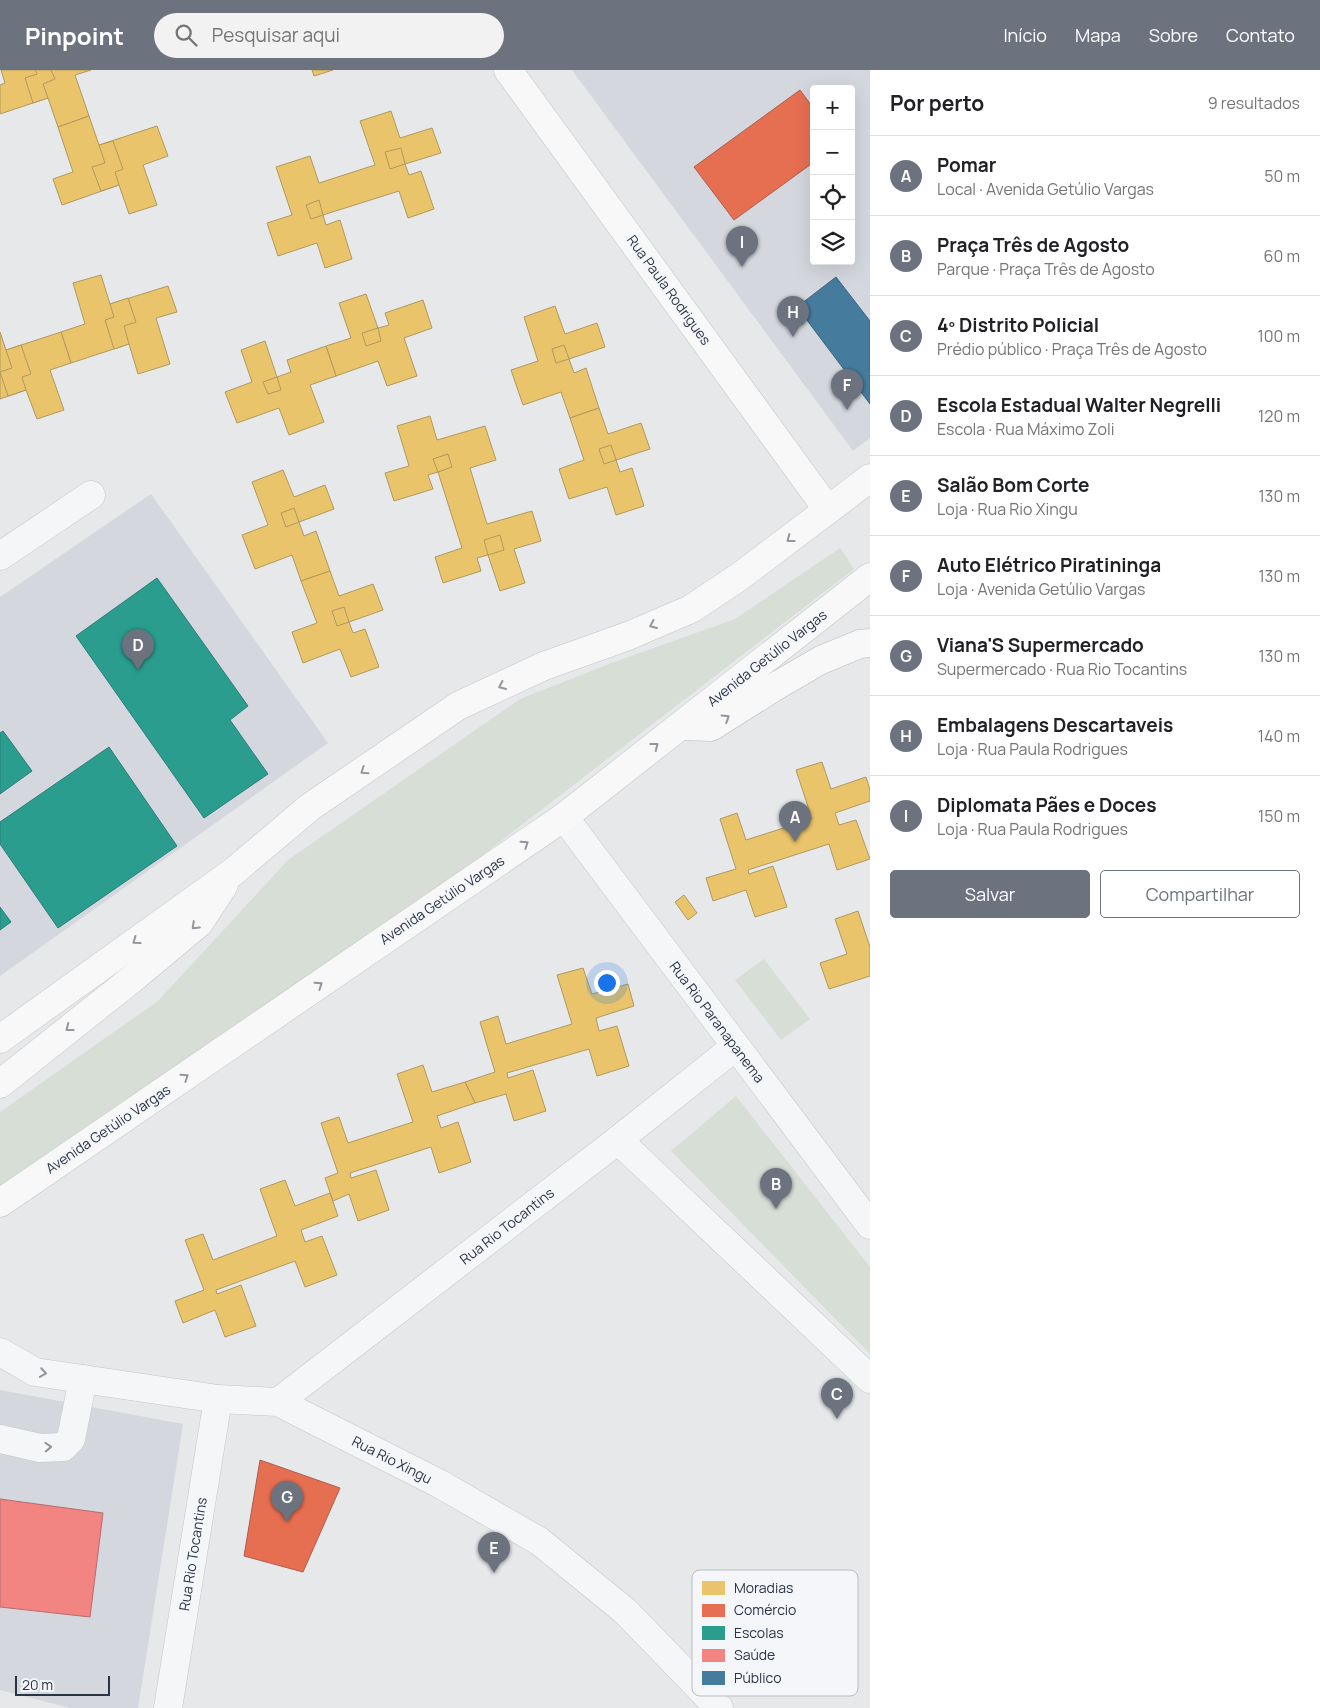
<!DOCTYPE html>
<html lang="pt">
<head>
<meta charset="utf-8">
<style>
	body { margin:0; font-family:Manrope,sans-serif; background:#f2f2f2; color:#202124 }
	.controls { position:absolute; right:15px; top:15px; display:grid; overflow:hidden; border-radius:5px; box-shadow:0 5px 20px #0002 }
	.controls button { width:45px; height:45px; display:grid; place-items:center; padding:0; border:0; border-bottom:1px solid #e0e0e0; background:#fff; color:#202124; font:25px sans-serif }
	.scale { position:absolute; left:15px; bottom:12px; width:95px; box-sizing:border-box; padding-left:5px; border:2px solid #2b3445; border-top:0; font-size:14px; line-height:18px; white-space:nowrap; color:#2b3445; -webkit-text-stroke:4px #f4f6f9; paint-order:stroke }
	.you { position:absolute; left:606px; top:912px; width:18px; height:18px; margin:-12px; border:4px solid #fff; border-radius:50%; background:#1a73e8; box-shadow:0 0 0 8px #1a73e833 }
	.badge { display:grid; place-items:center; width:32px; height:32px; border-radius:50%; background:#6c737f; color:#fff; font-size:16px; font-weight:700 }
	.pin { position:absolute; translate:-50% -41px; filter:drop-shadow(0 1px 2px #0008) }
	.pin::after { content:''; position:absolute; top:26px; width:18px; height:15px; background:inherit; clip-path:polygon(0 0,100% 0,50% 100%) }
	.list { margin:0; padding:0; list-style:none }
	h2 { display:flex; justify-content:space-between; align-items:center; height:65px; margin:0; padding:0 20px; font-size:21px }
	h2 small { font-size:16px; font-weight:400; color:#757577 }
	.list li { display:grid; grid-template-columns:32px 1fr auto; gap:15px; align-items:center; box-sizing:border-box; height:80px; padding:0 20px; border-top:1px solid #e0e0e0 }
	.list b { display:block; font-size:19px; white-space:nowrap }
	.list p { margin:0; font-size:16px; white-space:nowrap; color:#757577 }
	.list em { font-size:16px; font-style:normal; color:#757577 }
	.actions { display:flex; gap:10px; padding:15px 20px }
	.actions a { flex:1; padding:11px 0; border:1px solid #6c737f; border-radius:5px; text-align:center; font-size:18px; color:#6c737f }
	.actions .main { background:#6c737f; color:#fff }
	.icon { flex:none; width:28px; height:28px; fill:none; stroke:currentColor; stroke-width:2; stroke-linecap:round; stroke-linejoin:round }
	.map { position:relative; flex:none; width:870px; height:1638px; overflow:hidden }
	header { display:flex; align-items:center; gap:30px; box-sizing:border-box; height:70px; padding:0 25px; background:#6c737f; color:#fff }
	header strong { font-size:24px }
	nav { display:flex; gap:28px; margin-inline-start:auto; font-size:18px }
	.search { width:350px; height:45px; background:#f2f2f2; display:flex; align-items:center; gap:12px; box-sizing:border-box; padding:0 18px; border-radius:28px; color:#757577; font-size:19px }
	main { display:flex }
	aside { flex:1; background:#fff }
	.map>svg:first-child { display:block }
	.built { fill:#d4d7dd; fill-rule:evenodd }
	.green { fill:#d6ded6 }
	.homes { fill:#e9c46a; stroke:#b0995f }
	.shops { fill:#e76f51; stroke:#af5d4d }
	.schools { fill:#2a9d8f; stroke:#2a7e79 }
	.health { fill:#f28482; stroke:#b66c70 }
	.public { fill:#457b9d; stroke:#3d6683 }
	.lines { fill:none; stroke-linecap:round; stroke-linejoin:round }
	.minor-casing { stroke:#c4c6c8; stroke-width:29 }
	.major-casing { stroke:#c2c5c8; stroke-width:29 }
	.highway-casing { stroke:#b8bbbf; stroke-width:29 }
	.minor { stroke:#f5f6f7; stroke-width:28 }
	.major { stroke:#f8f8f8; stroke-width:28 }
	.highway { stroke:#f8f8f8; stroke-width:28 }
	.oneway { stroke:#92969e }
	.oneway2 { stroke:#90959e }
	.labels { text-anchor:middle; stroke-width:5; stroke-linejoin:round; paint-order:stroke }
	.street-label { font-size:14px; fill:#2b3445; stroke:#f4f6f9 }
	.key { fill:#f4f6f9; stroke:#b8bcc3; stroke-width:1 }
	.key-label { font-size:14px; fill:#2b3445 }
</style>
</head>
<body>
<header>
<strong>Pinpoint</strong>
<div class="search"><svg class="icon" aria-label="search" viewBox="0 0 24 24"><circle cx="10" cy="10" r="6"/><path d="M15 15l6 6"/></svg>Pesquisar aqui</div>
<nav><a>Início</a><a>Mapa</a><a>Sobre</a><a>Contato</a></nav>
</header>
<main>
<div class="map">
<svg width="870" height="1638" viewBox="0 0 870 1638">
	<rect width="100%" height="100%" fill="#e6e8ea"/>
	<g class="built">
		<path d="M572,0H870V368L853,381ZM814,19H851V191H814Z"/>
		<path d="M151,424L328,673L0,906V527Z"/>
		<path d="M0,1320L183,1354L138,1638H70L0,1620Z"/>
	</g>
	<g class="green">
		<path d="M840,478L854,499L480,787L324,898L0,1118V1042L158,931L288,790L520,629L609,594L735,549Z"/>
		<path d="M764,889L810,949L781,970L735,910Z"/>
		<path d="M736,1026L870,1197V1284L671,1081Z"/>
	</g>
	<g class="homes">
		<path d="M1,0H91L75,5L89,46L58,57L48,28L0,44V15L5,13Z"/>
		<path d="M35,0H51L55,9L43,14L48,28L33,33L25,8L37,4Z"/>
		<path d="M312,0H333L314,6Z"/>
		<path d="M391,41L400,68L432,58L441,83L405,94L409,105L421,101L434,139L408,148L399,121L323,145L326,155L340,150L352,189L325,198L317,173L278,186L267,153L292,145L276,97L310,86L319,113L375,95L360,51Z"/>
		<path d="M89,46L99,75L157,56L168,86L143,95L157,135L129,144L119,115L62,135L53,109L73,102L58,57Z"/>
		<path d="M113,71L123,99L115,102L119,115L101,121L92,97L105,93L99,75Z"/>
		<path d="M401,78L405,94L390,99L385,82Z"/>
		<path d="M319,130L323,145L311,149L306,135Z"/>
		<path d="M101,205L110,234L168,216L177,242L156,248L170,294L138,304L129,274L71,293L61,262L85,254L73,213Z"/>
		<path d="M366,224L378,258L389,255L385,243L423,230L432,258L404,268L417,306L387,316L378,291L336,306L326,276L351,268L339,233Z"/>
		<path d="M128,228L136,252L124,256L129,274L114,279L105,250L114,247L110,234Z"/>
		<path d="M555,236L565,264L597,253L605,277L569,289L574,303L586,298L599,338L570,348L561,322L523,335L511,300L538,291L524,247Z"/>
		<path d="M378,258L381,271L366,276L362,263Z"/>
		<path d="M0,262L6,280L61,262L71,293L50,300L64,340L37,349L26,320L0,329Z"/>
		<path d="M265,271L277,307L291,302L287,290L326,276L336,306L310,315L324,352L289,365L279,338L237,353L225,322L252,312L241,280Z"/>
		<path d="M21,275L31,304L22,307L26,320L8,326L0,302L12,298L6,280Z"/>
		<path d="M564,275L569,289L556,293L552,279Z"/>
		<path d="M277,307L281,320L268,324L263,312Z"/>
		<path d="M599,338L608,364L641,353L650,379L616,390L620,402L632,398L644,436L616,445L607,417L569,429L559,399L584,390L570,348Z"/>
		<path d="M430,346L437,370L485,356L496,390L470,398L487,454L532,441L541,471L514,479L525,513L500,521L488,485L477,488L481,501L443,513L435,487L462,478L438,402L428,405L433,419L394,431L385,403L409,396L397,356Z"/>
		<path d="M611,375L616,390L604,394L599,379Z"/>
		<path d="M448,384L452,397L438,402L433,389Z"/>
		<path d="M283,400L294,427L325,415L334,439L299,452L304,466L316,461L330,501L301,511L292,485L255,499L242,465L268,455L252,412Z"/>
		<path d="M294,438L299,452L286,457L281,443Z"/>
		<path d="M500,465L504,480L488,485L484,470Z"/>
		<path d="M330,501L339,526L373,514L383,540L349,552L353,563L365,559L379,597L351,607L340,579L303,593L292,562L317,553L301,511Z"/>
		<path d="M344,537L349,552L337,556L332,541Z"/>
		<path d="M822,692L831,719L866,707L870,720V731L835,743L839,755L856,750L870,789L837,800L829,774L748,800L749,804L773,796L787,837L755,847L746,820L713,831L706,808L736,799L720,749L737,743L746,770L812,749L796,700Z"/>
		<path d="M684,825L697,843L688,850L675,832Z"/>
		<path d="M858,841L870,877V906L829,919L820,893L847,884L835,849Z"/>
		<path d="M583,898L592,924L628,914L634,936L596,948L599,961L617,956L629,996L597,1006L589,979L507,1003L508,1008L533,1000L546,1041L514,1051L506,1024L475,1033L465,1012L495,1002L480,952L498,946L506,974L572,954L557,905Z"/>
		<path d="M423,995L432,1022L465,1012L475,1033L437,1046L441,1058L458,1052L471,1092L439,1103L431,1077L350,1103L351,1108L376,1100L389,1140L358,1151L349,1124L333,1131L325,1108L338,1103L321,1053L339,1047L348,1073L413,1052L397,1004Z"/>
		<path d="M285,1110L295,1136L330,1123L338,1146L301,1160L305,1172L322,1166L337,1205L305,1217L295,1191L216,1220L217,1224L241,1215L256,1256L225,1267L215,1240L183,1253L175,1231L204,1220L185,1170L203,1164L213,1190L277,1166L260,1119Z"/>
	</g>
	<g class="shops">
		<path d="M800,20L814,39V92L734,150L694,97Z"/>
		<path d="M260,1390L340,1418L303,1502L244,1486Z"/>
	</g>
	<g class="schools">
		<path d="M157,508L248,636L230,650L268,704L204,748L76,566Z"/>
		<path d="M3,661L32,701L0,724V663Z"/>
		<path d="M109,677L177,776L58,858L0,774V752Z"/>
		<path d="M0,837L11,852L0,860Z"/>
	</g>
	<path class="health" d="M0,1429L103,1443L90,1547L0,1537Z"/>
	<path class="public" d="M836,207L870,251V334L797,237Z"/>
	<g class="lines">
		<defs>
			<g id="minor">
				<path d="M0,486L91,425"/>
				<path d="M564,747L870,1155"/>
				<path d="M618,1070L870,1309"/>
				<path d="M0,1282L35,1302L218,1329L278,1332L440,1414L539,1471L625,1541L719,1638"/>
				<path d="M278,1332L618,1070L735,977"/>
				<path d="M0,1369L40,1378L63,1377L71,1369L83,1309"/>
				<path d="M168,1638L218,1329"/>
			</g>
			<g id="major">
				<path d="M508,0L828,440"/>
				<path d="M0,969L233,802L310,737L458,636L544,596L628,566L691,539L739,507L870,408"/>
				<path d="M0,1014L132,909L199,853L224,815"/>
				<path d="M0,1133L564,747L870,507"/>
			</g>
			<path id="highway" d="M680,656L711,657L776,616L821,590L860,574L870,573"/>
		</defs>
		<use href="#minor" class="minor-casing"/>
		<use href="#major" class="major-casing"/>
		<use href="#highway" class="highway-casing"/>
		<use href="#minor" class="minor"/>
		<use href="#major" class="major"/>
		<use href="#highway" class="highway"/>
	</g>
	<defs><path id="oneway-chevron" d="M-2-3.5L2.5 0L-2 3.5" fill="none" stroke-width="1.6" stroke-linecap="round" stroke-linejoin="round" transform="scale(1.25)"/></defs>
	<g class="oneway">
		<use href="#oneway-chevron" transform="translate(790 469) rotate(143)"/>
		<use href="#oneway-chevron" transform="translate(653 555) rotate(157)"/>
		<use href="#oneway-chevron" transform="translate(502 616) rotate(155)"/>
		<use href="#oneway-chevron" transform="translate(726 648) rotate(-32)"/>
		<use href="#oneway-chevron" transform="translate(655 676) rotate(-38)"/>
		<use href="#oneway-chevron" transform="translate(364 701) rotate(146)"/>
		<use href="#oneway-chevron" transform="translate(525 774) rotate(-34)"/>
		<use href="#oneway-chevron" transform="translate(195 856) rotate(136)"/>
		<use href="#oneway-chevron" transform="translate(136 871) rotate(144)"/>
		<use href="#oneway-chevron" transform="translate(319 915) rotate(-34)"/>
		<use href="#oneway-chevron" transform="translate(69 958) rotate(142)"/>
		<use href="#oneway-chevron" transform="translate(185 1007) rotate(-34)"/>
	</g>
	<g class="oneway2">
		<use href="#oneway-chevron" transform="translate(43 1303) rotate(9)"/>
		<use href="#oneway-chevron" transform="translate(48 1377) rotate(-2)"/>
	</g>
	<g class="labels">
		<g class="street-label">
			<text transform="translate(669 220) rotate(54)" y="5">Rua Paula Rodrigues</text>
			<text transform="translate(767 588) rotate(-38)" y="5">Avenida Getúlio Vargas</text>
			<text transform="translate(442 830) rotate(-34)" y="5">Avenida Getúlio Vargas</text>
			<text transform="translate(717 952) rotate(53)" y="5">Rua Rio Paranapanema</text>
			<text transform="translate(108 1059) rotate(-34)" y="5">Avenida Getúlio Vargas</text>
			<text transform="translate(507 1156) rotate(-38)" y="5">Rua Rio Tocantins</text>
			<text transform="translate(392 1390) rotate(27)" y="5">Rua Rio Xingu</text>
			<text transform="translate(193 1484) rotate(-81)" y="5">Rua Rio Tocantins</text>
		</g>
	</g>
	<rect x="692" y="1500" width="166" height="126" rx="8" class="key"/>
	<rect x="702" y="1511" width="23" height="14" fill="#e9c46a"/>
	<rect x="702" y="1534" width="23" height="13" fill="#e76f51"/>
	<rect x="702" y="1556" width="23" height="14" fill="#2a9d8f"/>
	<rect x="702" y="1579" width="23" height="13" fill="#f28482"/>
	<rect x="702" y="1601" width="23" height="14" fill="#457b9d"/>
	<g class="key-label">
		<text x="734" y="1523">Moradias</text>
		<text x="734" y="1545">Comércio</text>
		<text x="734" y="1568">Escolas</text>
		<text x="734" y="1590">Saúde</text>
		<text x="734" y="1613">Público</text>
	</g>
</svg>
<div class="controls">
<button>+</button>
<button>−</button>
<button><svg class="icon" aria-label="locate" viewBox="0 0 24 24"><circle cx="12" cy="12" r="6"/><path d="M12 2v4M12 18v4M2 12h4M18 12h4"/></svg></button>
<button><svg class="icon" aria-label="layers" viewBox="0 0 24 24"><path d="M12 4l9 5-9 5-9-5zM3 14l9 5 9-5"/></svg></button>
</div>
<div class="scale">20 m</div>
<div class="you"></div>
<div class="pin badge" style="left:795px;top:772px">A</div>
<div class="pin badge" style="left:776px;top:1139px">B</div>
<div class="pin badge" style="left:837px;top:1349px">C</div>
<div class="pin badge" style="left:138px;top:600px">D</div>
<div class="pin badge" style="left:494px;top:1503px">E</div>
<div class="pin badge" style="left:847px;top:340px">F</div>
<div class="pin badge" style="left:287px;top:1452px">G</div>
<div class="pin badge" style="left:793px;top:267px">H</div>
<div class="pin badge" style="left:742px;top:197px">I</div>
</div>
<aside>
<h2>Por perto<small>9 resultados</small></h2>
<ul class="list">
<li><span class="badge">A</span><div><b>Pomar</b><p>Local · Avenida Getúlio Vargas</p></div><em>50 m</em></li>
<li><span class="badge">B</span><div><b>Praça Três de Agosto</b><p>Parque · Praça Três de Agosto</p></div><em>60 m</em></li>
<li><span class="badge">C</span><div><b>4º Distrito Policial</b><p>Prédio público · Praça Três de Agosto</p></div><em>100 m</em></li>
<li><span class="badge">D</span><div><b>Escola Estadual Walter Negrelli</b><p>Escola · Rua Máximo Zoli</p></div><em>120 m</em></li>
<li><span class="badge">E</span><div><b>Salão Bom Corte</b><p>Loja · Rua Rio Xingu</p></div><em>130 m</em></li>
<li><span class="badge">F</span><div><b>Auto Elétrico Piratininga</b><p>Loja · Avenida Getúlio Vargas</p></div><em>130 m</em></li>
<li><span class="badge">G</span><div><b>Viana'S Supermercado</b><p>Supermercado · Rua Rio Tocantins</p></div><em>130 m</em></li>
<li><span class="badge">H</span><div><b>Embalagens Descartaveis</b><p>Loja · Rua Paula Rodrigues</p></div><em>140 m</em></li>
<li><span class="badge">I</span><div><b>Diplomata Pães e Doces</b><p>Loja · Rua Paula Rodrigues</p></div><em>150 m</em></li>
</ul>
<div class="actions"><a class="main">Salvar</a><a>Compartilhar</a></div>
</aside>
</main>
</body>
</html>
